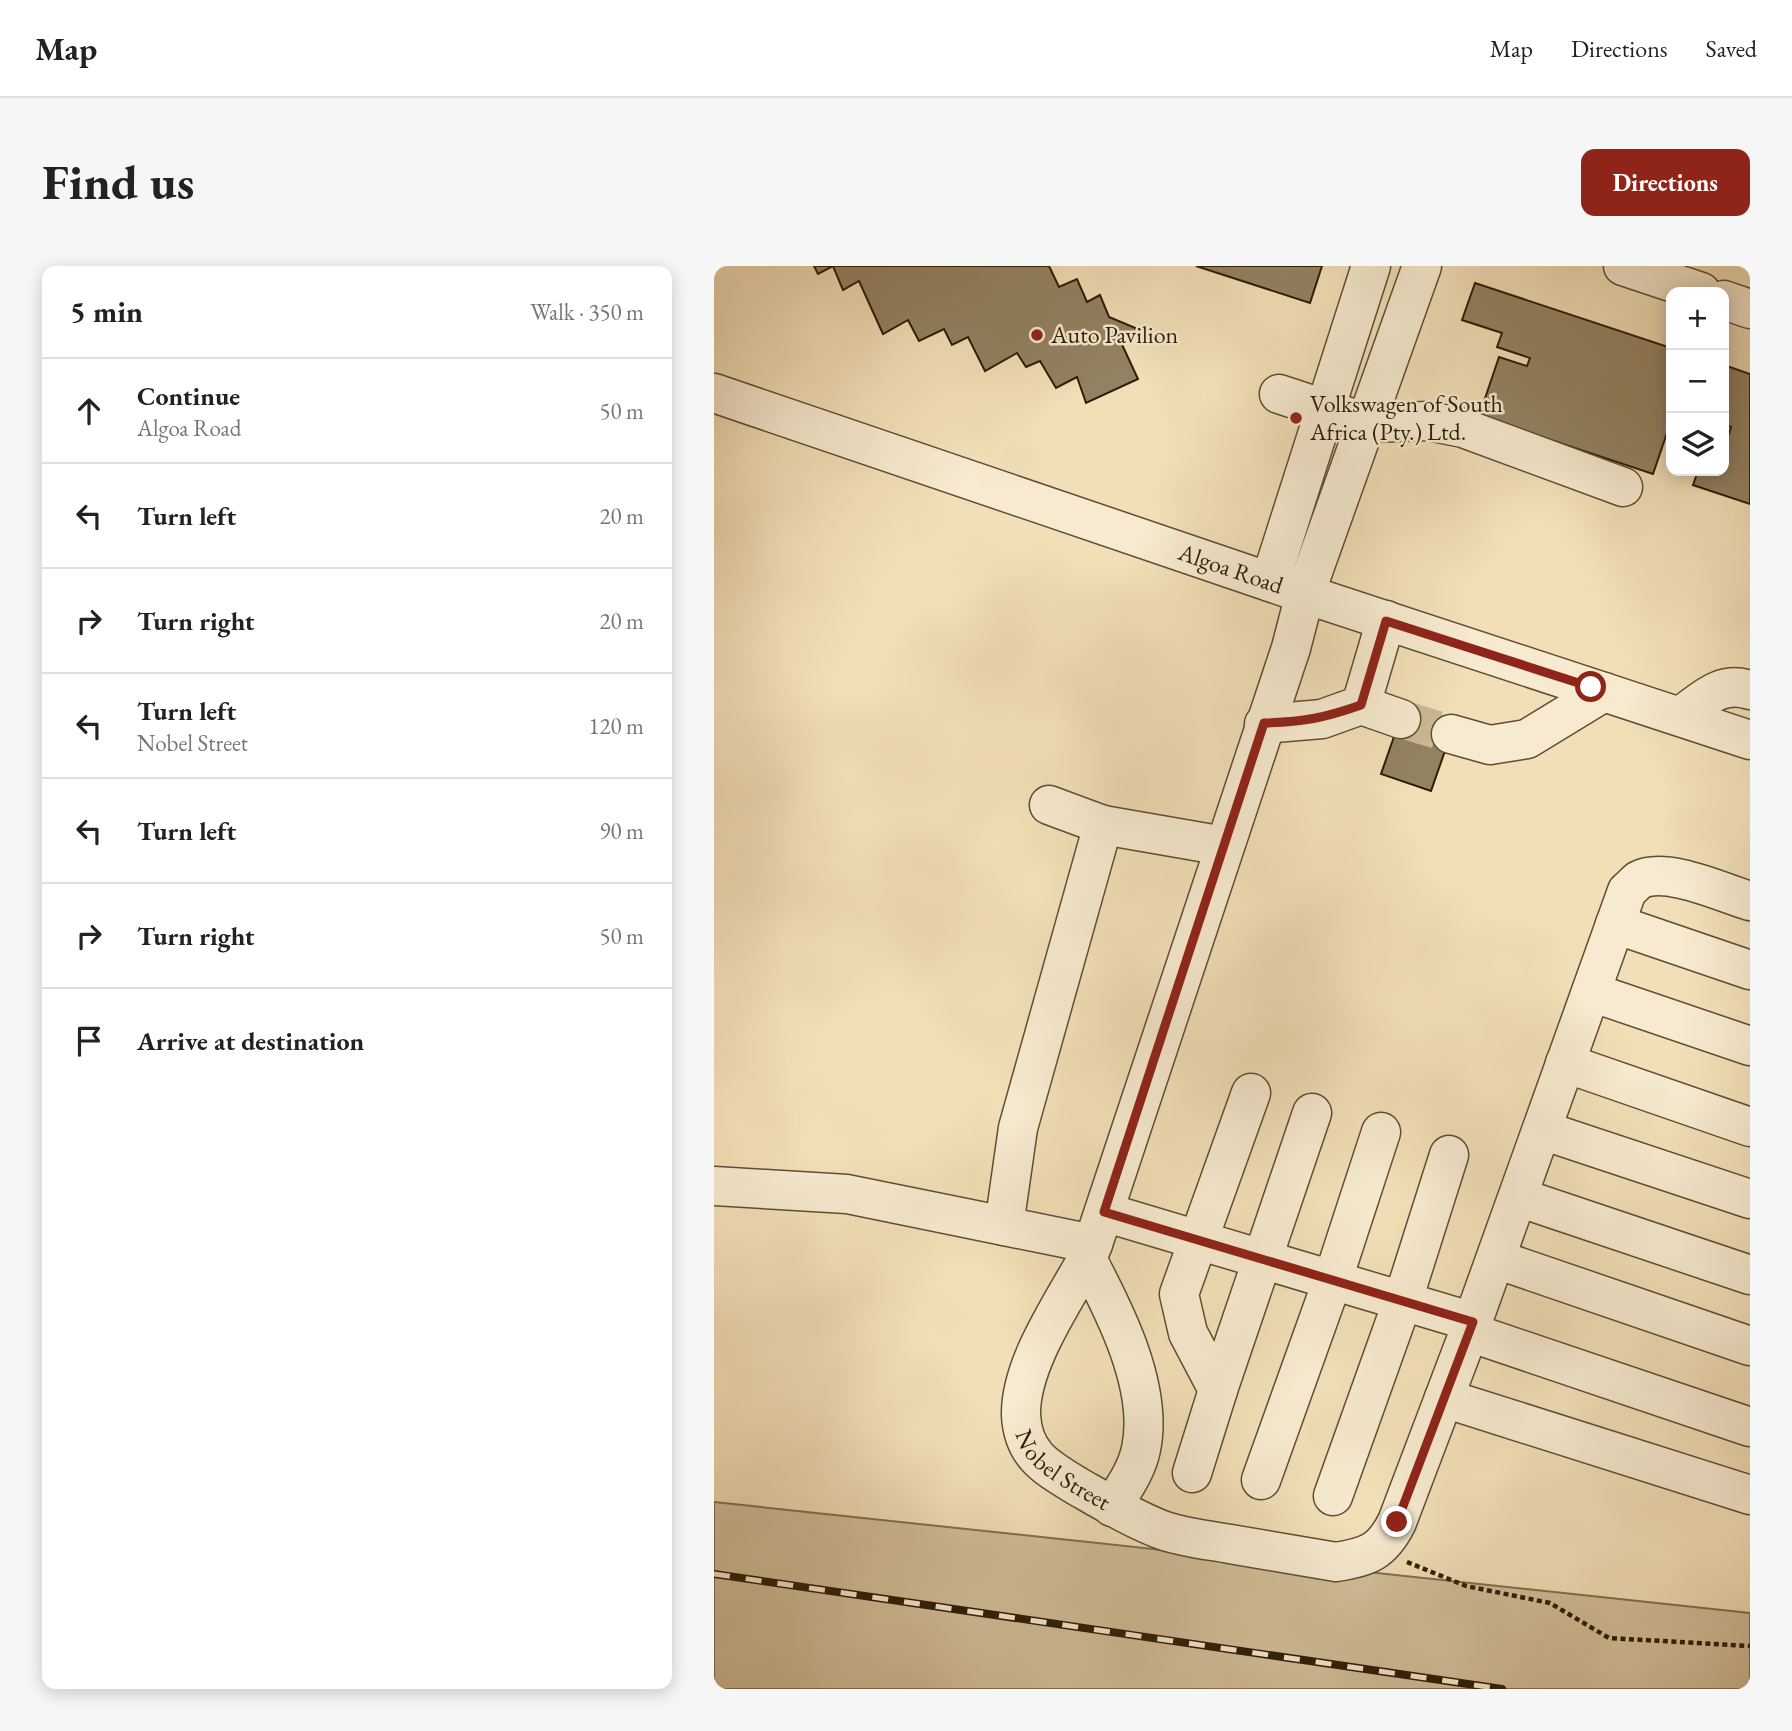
<!DOCTYPE html>
<html lang="en">
<head>
<meta charset="utf-8">
<style>
	body { margin:0; font-family:"EB Garamond",serif; background:#f6f6f6; color:#222 }
	.controls { position:absolute; right:21px; top:21px; display:grid; overflow:hidden; border-radius:14px; box-shadow:0 4px 18px #0003 }
	.controls button { width:63px; height:63px; display:grid; place-items:center; padding:0; border:0; border-bottom:2px solid #e0e0e0; background:#fff; color:#222; font:35px sans-serif }
	.stop { position:absolute; width:21px; height:21px; margin:-16px; border:5px solid #8f2418; border-radius:50%; background:#fff }
	.stop.end { background:#8f2418; border-color:#fff; box-shadow:0 2px 7px #0008 }
	.list { margin:0; padding:0; list-style:none }
	h2 { display:flex; justify-content:space-between; align-items:center; height:91px; margin:0; padding:0 28px; font-size:30px }
	h2 small { font-size:23px; font-weight:400; color:#767676 }
	.list li { display:grid; grid-template-columns:46px 1fr auto; gap:21px; align-items:center; box-sizing:border-box; height:105px; padding:0 28px; border-top:2px solid #e0e0e0 }
	.list b { display:block; font-size:26px; white-space:nowrap }
	.list p { margin:0; font-size:23px; white-space:nowrap; color:#767676 }
	.list em { font-size:23px; font-style:normal; color:#767676 }
	.icon { flex:none; width:38px; height:38px; fill:none; stroke:currentColor; stroke-width:2; stroke-linecap:round; stroke-linejoin:round }
	.map { position:relative; flex:none; width:1036px; height:1423px; overflow:hidden; border-radius:14px }
	header { display:flex; align-items:center; gap:42px; box-sizing:border-box; height:98px; padding:0 35px; background:#fff; border-bottom:2px solid #e0e0e0 }
	header strong { font-size:33px }
	nav { display:flex; gap:38px; margin-inline-start:auto; font-size:24px }
	.intro { display:flex; align-items:center; justify-content:space-between; box-sizing:border-box; height:168px; padding:0 42px }
	h1 { margin:0; font-size:49px }
	.button { padding:18px 32px; border-radius:14px; background:#8f2418; color:#fff; font-size:24px; font-weight:700 }
	main { display:flex; gap:42px; padding:0 42px }
	aside { flex:1; background:#fff; border-radius:14px; box-shadow:0 4px 18px #0003 }
	.map>svg:first-child { display:block }
	.green { fill:#d1be99; stroke:#7f6e50; stroke-width:2 }
	.building { fill:#938262; stroke:#2d1d06; stroke-width:2 }
	.lines { fill:none; stroke-linecap:round; stroke-linejoin:round }
	.minor-tunnel { stroke:#cbb894; stroke-width:38; stroke-dasharray:38 19; stroke-linecap:butt }
	.minor-casing { stroke:#5e4e32; stroke-width:41 }
	.path { stroke:#2d1d06; stroke-width:4.5; stroke-dasharray:5 3.5; stroke-linecap:butt }
	.minor { stroke:#f7ead0; stroke-width:38 }
	.rail-casing { stroke:#2d1d06; stroke-width:8 }
	.rail { stroke:#f7ead0; stroke-width:5; stroke-dasharray:16; stroke-linecap:butt }
	.route { stroke:#8f2418; stroke-width:9 }
	.poi-dot { fill:#8f2418; stroke:#f7ead0; stroke-width:2.5 }
	.labels { text-anchor:middle; stroke-width:5; stroke-linejoin:round; paint-order:stroke }
	.poi-label { font-size:24px; fill:#2d1d06; stroke:#f7ead0; text-anchor:start }
	.street-label { font-size:24px; fill:#2d1d06; stroke:#f7ead0 }
</style>
</head>
<body>
<header>
<strong>Map</strong>
<nav><a>Map</a><a>Directions</a><a>Saved</a></nav>
</header>
<div class="intro"><h1>Find us</h1><a class="button">Directions</a></div>
<main>
<aside>
<h2>5 min<small>Walk · 350 m</small></h2>
<ul class="list">
<li><svg class="icon" aria-label="ahead" viewBox="0 0 24 24"><path d="M12 20V5M6 11l6-6 6 6"/></svg><div><b>Continue</b><p>Algoa Road</p></div><em>50 m</em></li>
<li><svg class="icon" aria-label="left" viewBox="0 0 24 24"><path d="M17 20v-9H6M10 6l-5 5 5 5"/></svg><div><b>Turn left</b></div><em>20 m</em></li>
<li><svg class="icon" aria-label="right" viewBox="0 0 24 24"><path d="M7 20v-9h11M14 6l5 5-5 5"/></svg><div><b>Turn right</b></div><em>20 m</em></li>
<li><svg class="icon" aria-label="left" viewBox="0 0 24 24"><path d="M17 20v-9H6M10 6l-5 5 5 5"/></svg><div><b>Turn left</b><p>Nobel Street</p></div><em>120 m</em></li>
<li><svg class="icon" aria-label="left" viewBox="0 0 24 24"><path d="M17 20v-9H6M10 6l-5 5 5 5"/></svg><div><b>Turn left</b></div><em>90 m</em></li>
<li><svg class="icon" aria-label="right" viewBox="0 0 24 24"><path d="M7 20v-9h11M14 6l5 5-5 5"/></svg><div><b>Turn right</b></div><em>50 m</em></li>
<li><svg class="icon" aria-label="arrive" viewBox="0 0 24 24"><path d="M6 21V4h12l-3 4 3 4H6"/></svg><div><b>Arrive at destination</b></div></li>
</ul>
</aside>
<div class="map">
<svg width="1036" height="1423" viewBox="0 0 1036 1423">
	<rect width="100%" height="100%" fill="#f2dfb7"/>
	<filter id="stains"><feTurbulence type="fractalNoise" baseFrequency=".00286" numOctaves="4"/><feColorMatrix values="0 0 0 0 .2 0 0 0 0 .09 0 0 0 0 .02 0 0 0 .5 -.17"/></filter>
	<radialGradient id="worn" r=".72"><stop offset=".6" stop-color="#630" stop-opacity="0"/><stop offset="1" stop-color="#630" stop-opacity=".3"/></radialGradient>
	<path class="green" d="M0,1236L1036,1347V1423H0Z"/>
	<g class="building">
		<path d="M100,0H335L345,21L363,13L373,36L386,29L395,51L426,64L405,72L424,113L372,137L363,111L342,122L326,95L312,101L303,87L271,105L254,71L238,79L230,63L205,75L194,54L169,68L145,15L129,24L119,0L104,8Z"/>
		<path d="M482,0H608L596,37Z"/>
		<path d="M761,17L957,82V155L939,208L765,150L785,91L813,100L816,92L783,81L788,67L748,54Z"/>
		<path d="M1010,99L1036,108V238L979,219L984,205H1010V166L1015,168L1017,161L1010,159Z"/>
		<path d="M691,439L741,456L717,525L667,508Z"/>
	</g>
	<g class="lines">
		<path class="minor-tunnel" d="M687,453L737,468"/>
		<defs>
			<g id="minor">
				<path id="s1" d="M708,0L591,328L577,382L379,978L373,993C349,1037 306,1098 307,1149C309,1189 332,1201 363,1220C391,1236 419,1253 448,1264C470,1272 494,1274 516,1278C551,1284 587,1290 622,1296C654,1291 668,1286 683,1256L755,1066L913,625C917,622 921,617 925,614C952,600 1009,627 1036,635"/>
				<path d="M909,0L987,26"/>
				<path d="M1010,34L1036,43"/>
				<path id="s2" d="M0,127L591,328L1036,474"/>
				<path d="M565,128L653,157L714,155L749,162L909,221"/>
				<path d="M556,316L657,0"/>
				<path d="M672,354L647,439L687,453"/>
				<path d="M967,450C989,434 1007,414 1036,424"/>
				<path d="M550,458L608,453L647,439"/>
				<path d="M737,468L776,479L813,473L890,426"/>
				<path d="M335,539L389,559"/>
				<path d="M901,658L1036,704"/>
				<path d="M877,726L1036,780"/>
				<path d="M851,797L1036,861"/>
				<path d="M828,864L1036,933"/>
				<path d="M0,920L133,928L379,978"/>
				<path d="M804,931L1036,1009"/>
				<path d="M390,946L759,1056"/>
				<path d="M290,960L304,862L389,559L510,580"/>
				<path d="M373,993C401,1046 440,1122 427,1183C423,1204 409,1223 398,1241"/>
				<path d="M782,993L1036,1080"/>
				<path d="M755,1066L1036,1161"/>
				<path d="M504,1124L474,1067L465,1028L537,827"/>
				<path d="M730,1132L1036,1229"/>
				<path d="M478,1207L504,1124L598,847"/>
				<path d="M547,1214L619,1013L667,866"/>
				<path d="M619,1230L689,1034L735,889"/>
			</g>
		</defs>
		<use href="#minor" class="minor-casing"/>
		<path class="path" d="M693,1296L752,1320L836,1337L895,1372L1036,1380"/>
		<use href="#minor" class="minor"/>
		<defs>
			<path id="rail" d="M0,1308L788,1423"/>
		</defs>
		<use href="#rail" class="rail-casing"/>
		<use href="#rail" class="rail"/>
	</g>
	<g class="lines">
		<path class="route" d="M683,1256L759,1056L390,946L550,457C589,456 610,452 647,439L672,355L877,421"/>
	</g>
	<g class="poi-dot">
		<circle cx="323" cy="69" r="7"/>
		<circle cx="582" cy="152" r="7"/>
	</g>
	<g class="labels">
		<g class="poi-label">
			<text x="337" y="77">Auto Pavilion</text>
			<text x="596" y="146">Volkswagen of South<tspan x="596" dy="28">Africa (Pty.) Ltd.</tspan></text>
		</g>
		<g class="street-label">
			<text dy="8" stroke="none"><textPath href="#s2" startOffset="546">Algoa Road</textPath></text>
			<text dy="8" stroke="none"><textPath href="#s1" startOffset="1293">Nobel Street</textPath></text>
		</g>
	</g>
	<rect width="100%" height="100%" filter="url(#stains)"/>
	<rect width="100%" height="100%" fill="url(#worn)"/>
</svg>
<div class="controls">
<button>+</button>
<button>−</button>
<button><svg class="icon" aria-label="layers" viewBox="0 0 24 24"><path d="M12 4l9 5-9 5-9-5zM3 14l9 5 9-5"/></svg></button>
</div>
<div class="stop" style="left:877px;top:421px"></div>
<div class="stop end" style="left:683px;top:1256px"></div>
</div>
</main>
</body>
</html>
